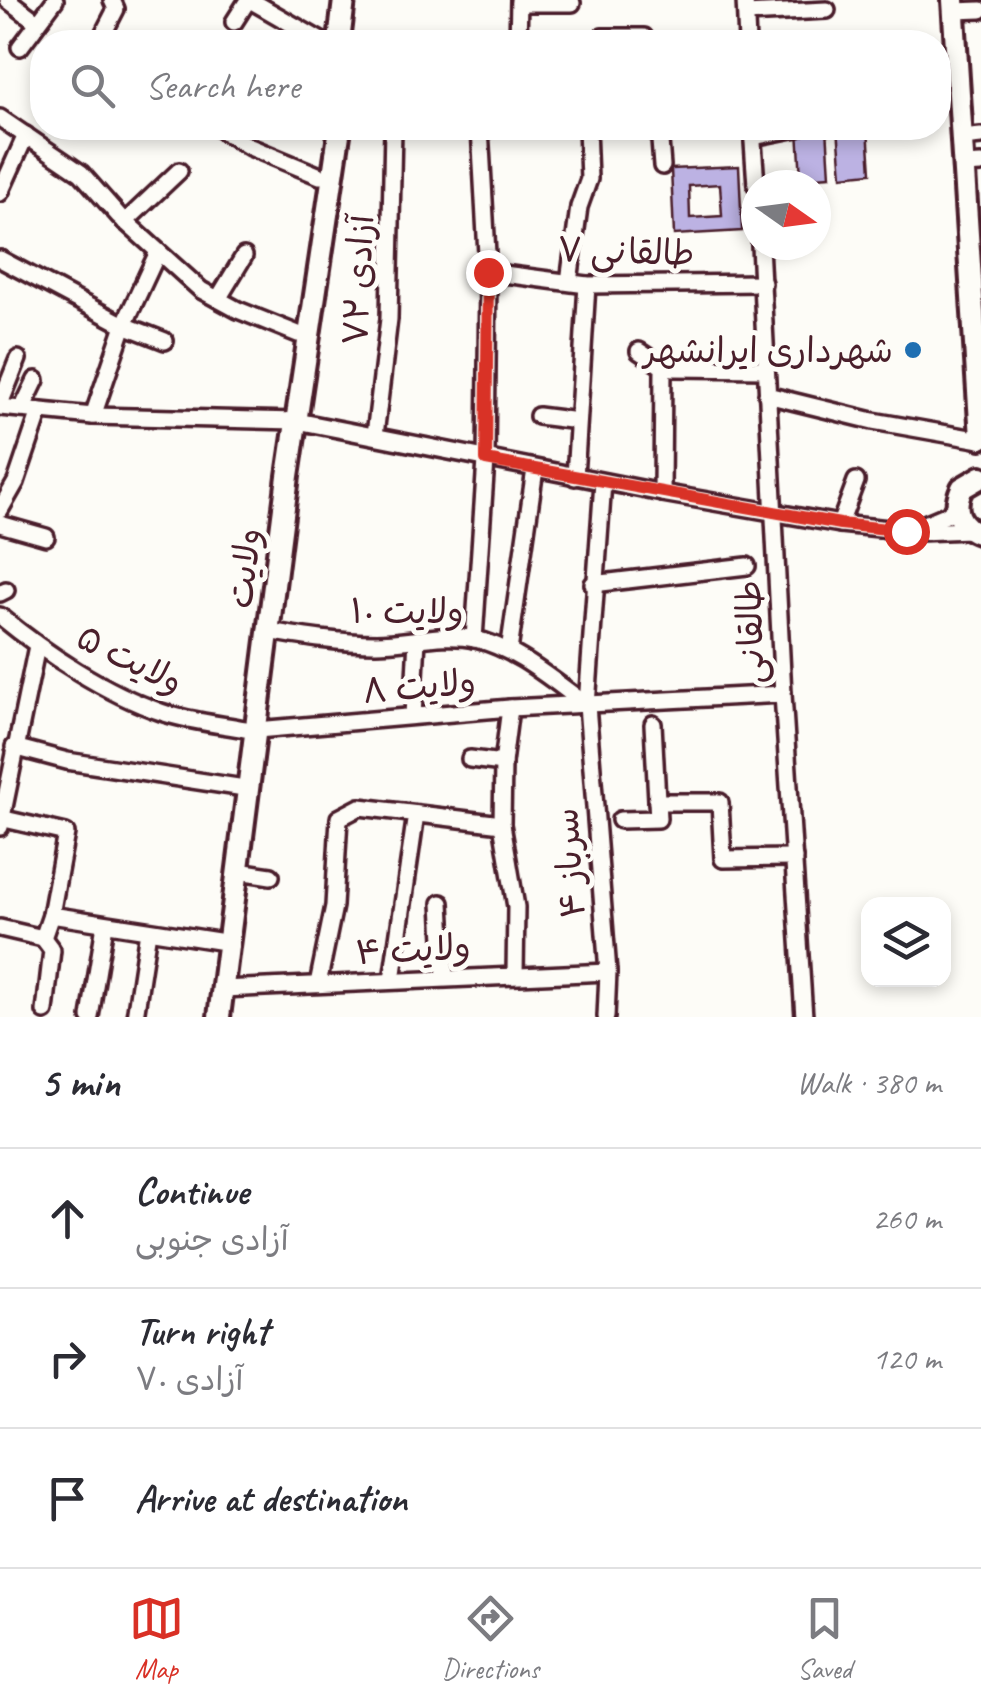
<!DOCTYPE html>
<html lang="en">
<head>
<meta charset="utf-8">
<style>
	body { margin:0; font-family:Caveat,"Playpen Sans Arabic",sans-serif; background:#f7f7f7; color:#2b2b33 }
	.controls { position:absolute; right:30px; bottom:30px; display:grid; overflow:hidden; border-radius:20px; box-shadow:0 5px 15px #0003 }
	.controls button { width:90px; height:90px; display:grid; place-items:center; padding:0; border:0; border-bottom:2px solid #e1e1e2; background:#fff; color:#2b2b33; font:50px sans-serif }
	.compass { position:absolute; left:741px; top:170px; width:90px; height:90px; border-radius:50%; background:#fff; box-shadow:0 5px 15px #0003; rotate:104deg }
	.stop { position:absolute; width:30px; height:30px; margin:-22px; border:8px solid #d93025; border-radius:50%; background:#fff }
	.stop.end { background:#d93025; border-color:#fff; box-shadow:0 2px 10px #0008 }
	.list { margin:0; padding:0; list-style:none }
	h2 { display:flex; justify-content:space-between; align-items:center; height:130px; margin:0; padding:0 40px; font-size:42px }
	h2 small { font-size:32px; font-weight:400; color:#7c7c81 }
	.list li { display:grid; grid-template-columns:65px 1fr auto; gap:30px; align-items:center; box-sizing:border-box; height:140px; padding:0 40px; border-top:2px solid #e1e1e2 }
	.list b { display:block; font-size:38px; white-space:nowrap }
	.list p { margin:0; font-size:32px; white-space:nowrap; color:#7c7c81 }
	.list em { font-size:32px; font-style:normal; color:#7c7c81 }
	.icon { flex:none; width:55px; height:55px; fill:none; stroke:currentColor; stroke-width:2; stroke-linecap:round; stroke-linejoin:round }
	.map { position:relative; flex:none; width:981px; height:1017px; overflow:hidden }
	.search { position:absolute; background:#fff; box-shadow:0 5px 15px #0003; left:30px; right:30px; top:30px; height:110px; display:flex; align-items:center; gap:25px; box-sizing:border-box; padding:0 35px; border-radius:40px; color:#7c7c81; font-size:38px }
	.sheet { height:550px; background:#fff }
	nav { display:flex; justify-content:space-around; align-items:center; box-sizing:border-box; height:140px; border-top:2px solid #e1e1e2; background:#fff; font-size:28px; color:#7c7c81 }
	nav a { display:grid; justify-items:center; gap:5px }
	nav .on { color:#d93025 }
	.map>svg:first-child { display:block }
	.building { fill:#bcb2e3; stroke:#4a1f2b; stroke-width:2.5; fill-rule:evenodd }
	.lines { fill:none; stroke-linecap:round; stroke-linejoin:round }
	.minor-casing { stroke:#4a1f2b; stroke-width:22 }
	.major-casing { stroke:#4a1f2b; stroke-width:28 }
	.minor { stroke:#fdfcf7; stroke-width:15 }
	.major { stroke:#fdfcf7; stroke-width:20 }
	.route { stroke:#d93025; stroke-width:12 }
	.poi-dot { fill:#1f6fb2; stroke:#fdfcf7; stroke-width:4 }
	.labels { text-anchor:middle; stroke-width:10; stroke-linejoin:round; paint-order:stroke }
	.street-label { font-size:35px; fill:#4a1f2b; stroke:#fdfcf7 }
	.poi-label { font-size:35px; fill:#4a1f2b; stroke:#fdfcf7; text-anchor:end }
</style>
</head>
<body>
<div class="map">
<svg width="981" height="1017" viewBox="0 0 981 1017">
	<rect width="100%" height="100%" fill="#fdfcf7"/>
	<filter id="ink" filterUnits="userSpaceOnUse"><feTurbulence type="fractalNoise" baseFrequency=".01" numOctaves="2"/><feDisplacementMap in="SourceGraphic" scale="20" xChannelSelector="R" yChannelSelector="G"/><feConvolveMatrix kernelMatrix="1 2 1 2 8 2 1 2 1" color-interpolation-filters="sRGB"/></filter>
	<g filter="url(#ink)">
		<g class="building">
			<path d="M827,128L830,176L801,178L798,130Z"/>
			<path d="M838,128H868L871,173L842,176Z"/>
			<path d="M739,166L742,231L674,235L671,169ZM720,184L722,216L690,218L689,186Z"/>
		</g>
		<g class="lines">
			<defs>
				<g id="minor">
					<path d="M8,0L37,22"/>
					<path d="M250,0L323,42"/>
					<path d="M745,0L747,42"/>
					<path d="M519,3H572"/>
					<path d="M954,11L981,10"/>
					<path d="M746,14L827,10"/>
					<path d="M234,22L248,0"/>
					<path d="M99,42L116,9L112,0"/>
					<path d="M518,42L519,0"/>
					<path d="M603,42L602,37H644"/>
					<path d="M20,47L55,0"/>
					<path d="M0,118L81,173L119,216L201,290L238,310L298,334"/>
					<path d="M218,128L250,147L320,176"/>
					<path d="M659,128L662,166"/>
					<path d="M752,128L756,185"/>
					<path d="M753,137L798,128"/>
					<path d="M962,138L981,136"/>
					<path d="M964,165L981,164"/>
					<path d="M0,193L26,135"/>
					<path d="M125,222L179,171"/>
					<path d="M760,245L783,694L804,1017"/>
					<path d="M0,259L124,325L165,341"/>
					<path d="M488,272L587,285L763,283"/>
					<path d="M569,282L579,207L589,179L587,128"/>
					<path d="M218,299L244,256"/>
					<path d="M639,351L663,367L662,493"/>
					<path d="M673,368L766,369"/>
					<path d="M767,395L873,421L981,440"/>
					<path d="M0,404L18,359"/>
					<path d="M0,407L93,416L297,421L662,493L840,524L919,532L970,530"/>
					<path d="M22,409L36,380"/>
					<path d="M93,416L124,325L158,252"/>
					<path d="M538,416L578,421"/>
					<path d="M375,435L389,319L393,128"/>
					<path d="M575,477L587,285"/>
					<path d="M603,482L587,705L608,972L606,1017"/>
					<path d="M0,510L16,482L40,411"/>
					<path d="M0,524L46,537"/>
					<path d="M840,524L856,481"/>
					<path d="M915,528L946,515L956,507"/>
					<path d="M593,584L747,566"/>
					<path d="M0,593L6,590"/>
					<path d="M0,616C45,653 105,693 161,712C188,721 217,724 245,729"/>
					<path d="M269,631C304,637 340,643 376,643C408,643 442,632 475,639C516,648 553,681 587,705"/>
					<path d="M474,639L486,460L488,272L480,128"/>
					<path d="M509,651L535,469"/>
					<path d="M510,708L503,763L502,824L516,907L515,973"/>
					<path d="M413,716L417,639"/>
					<path d="M257,730L510,708L783,694"/>
					<path d="M14,747L67,761L238,787"/>
					<path d="M470,759L503,763"/>
					<path d="M657,802H720L723,859L794,858"/>
					<path d="M0,818L66,833L51,915L43,938L0,928"/>
					<path d="M620,820L658,819L653,724"/>
					<path d="M0,827L37,646"/>
					<path d="M238,871L271,876"/>
					<path d="M441,903L445,977"/>
					<path d="M51,915L218,941"/>
					<path d="M43,938L52,950L45,1011"/>
					<path d="M392,980L416,814"/>
					<path d="M318,984L334,906L339,818L360,807L502,824"/>
					<path d="M222,989L608,972"/>
					<path d="M90,1017L105,925"/>
					<path d="M135,1017L148,931"/>
				</g>
				<g id="major">
					<path d="M953,0L981,438"/>
					<path d="M339,42L344,0"/>
					<path d="M981,477L962,488C952,509 959,527 981,534"/>
					<path d="M219,1017L288,476L340,128"/>
				</g>
			</defs>
			<use href="#minor" class="minor-casing"/>
			<use href="#major" class="major-casing"/>
			<use href="#minor" class="minor"/>
			<use href="#major" class="major"/>
		</g>
	</g>
	<g class="lines" filter="url(#ink)">
		<path class="route" d="M488,272L486,460L840,524L906,531"/>
	</g>
	<circle class="poi-dot" cx="913" cy="350" r="10"/>
	<g class="labels">
		<g class="street-label">
			<text transform="translate(626 251) rotate(2)" y="12">طالقانی ۷</text>
			<text transform="translate(358 280) rotate(-87)" y="12">آزادی ۷۲</text>
			<text transform="translate(244 568) rotate(-83)" y="12">ولایت</text>
			<text x="407" y="623">ولایت ۱۰</text>
			<text transform="translate(750 632) rotate(-92)" y="12">طالقانی</text>
			<text transform="translate(130 659) rotate(26)" y="12">ولایت ۵</text>
			<text transform="translate(419 686) rotate(-5)" y="12">ولایت ۸</text>
			<text transform="translate(569 863) rotate(-94)" y="12">سرباز ۴</text>
			<text transform="translate(413 949) rotate(-3)" y="12">ولایت ۴</text>
		</g>
		<g class="poi-label">
			<text x="893" y="362">شهرداری ایرانشهر</text>
		</g>
	</g>
</svg>
<div class="controls">
<button><svg class="icon" aria-label="layers" viewBox="0 0 24 24"><path d="M12 4l9 5-9 5-9-5zM3 14l9 5 9-5"/></svg></button>
</div>
<svg class="compass" viewBox="-18 -18 36 36"><path d="M0-13l5 13h-10z" fill="#e53935"/><path d="M0 13l5-13h-10z" fill="#7c7c81"/></svg>
<div class="stop" style="left:906px;top:531px"></div>
<div class="stop end" style="left:488px;top:272px"></div>
<div class="search"><svg class="icon" aria-label="search" viewBox="0 0 24 24"><circle cx="10" cy="10" r="6"/><path d="M15 15l6 6"/></svg>Search here</div>
</div>
<section class="sheet">
<h2>5 min<small>Walk · 380 m</small></h2>
<ul class="list">
<li><svg class="icon" aria-label="ahead" viewBox="0 0 24 24"><path d="M12 20V5M6 11l6-6 6 6"/></svg><div><b>Continue</b><p>آزادی جنوبی</p></div><em>260 m</em></li>
<li><svg class="icon" aria-label="right" viewBox="0 0 24 24"><path d="M7 20v-9h11M14 6l5 5-5 5"/></svg><div><b>Turn right</b><p>آزادی ۷۰</p></div><em>120 m</em></li>
<li><svg class="icon" aria-label="arrive" viewBox="0 0 24 24"><path d="M6 21V4h12l-3 4 3 4H6"/></svg><div><b>Arrive at destination</b></div></li>
</ul>
</section>
<nav>
<a class="on"><svg class="icon" aria-label="map" viewBox="0 0 24 24"><path d="M3 6l6-2 6 2 6-2v14l-6 2-6-2-6 2zM9 4v14M15 6v14"/></svg>Map</a>
<a><svg class="icon" aria-label="directions" viewBox="0 0 24 24"><path d="M12 3l9 9-9 9-9-9zM9 14v-3h6M13 9l2 2-2 2"/></svg>Directions</a>
<a><svg class="icon" aria-label="saved" viewBox="0 0 24 24"><path d="M7 4h10v16l-5-4-5 4z"/></svg>Saved</a>
</nav>
</body>
</html>
